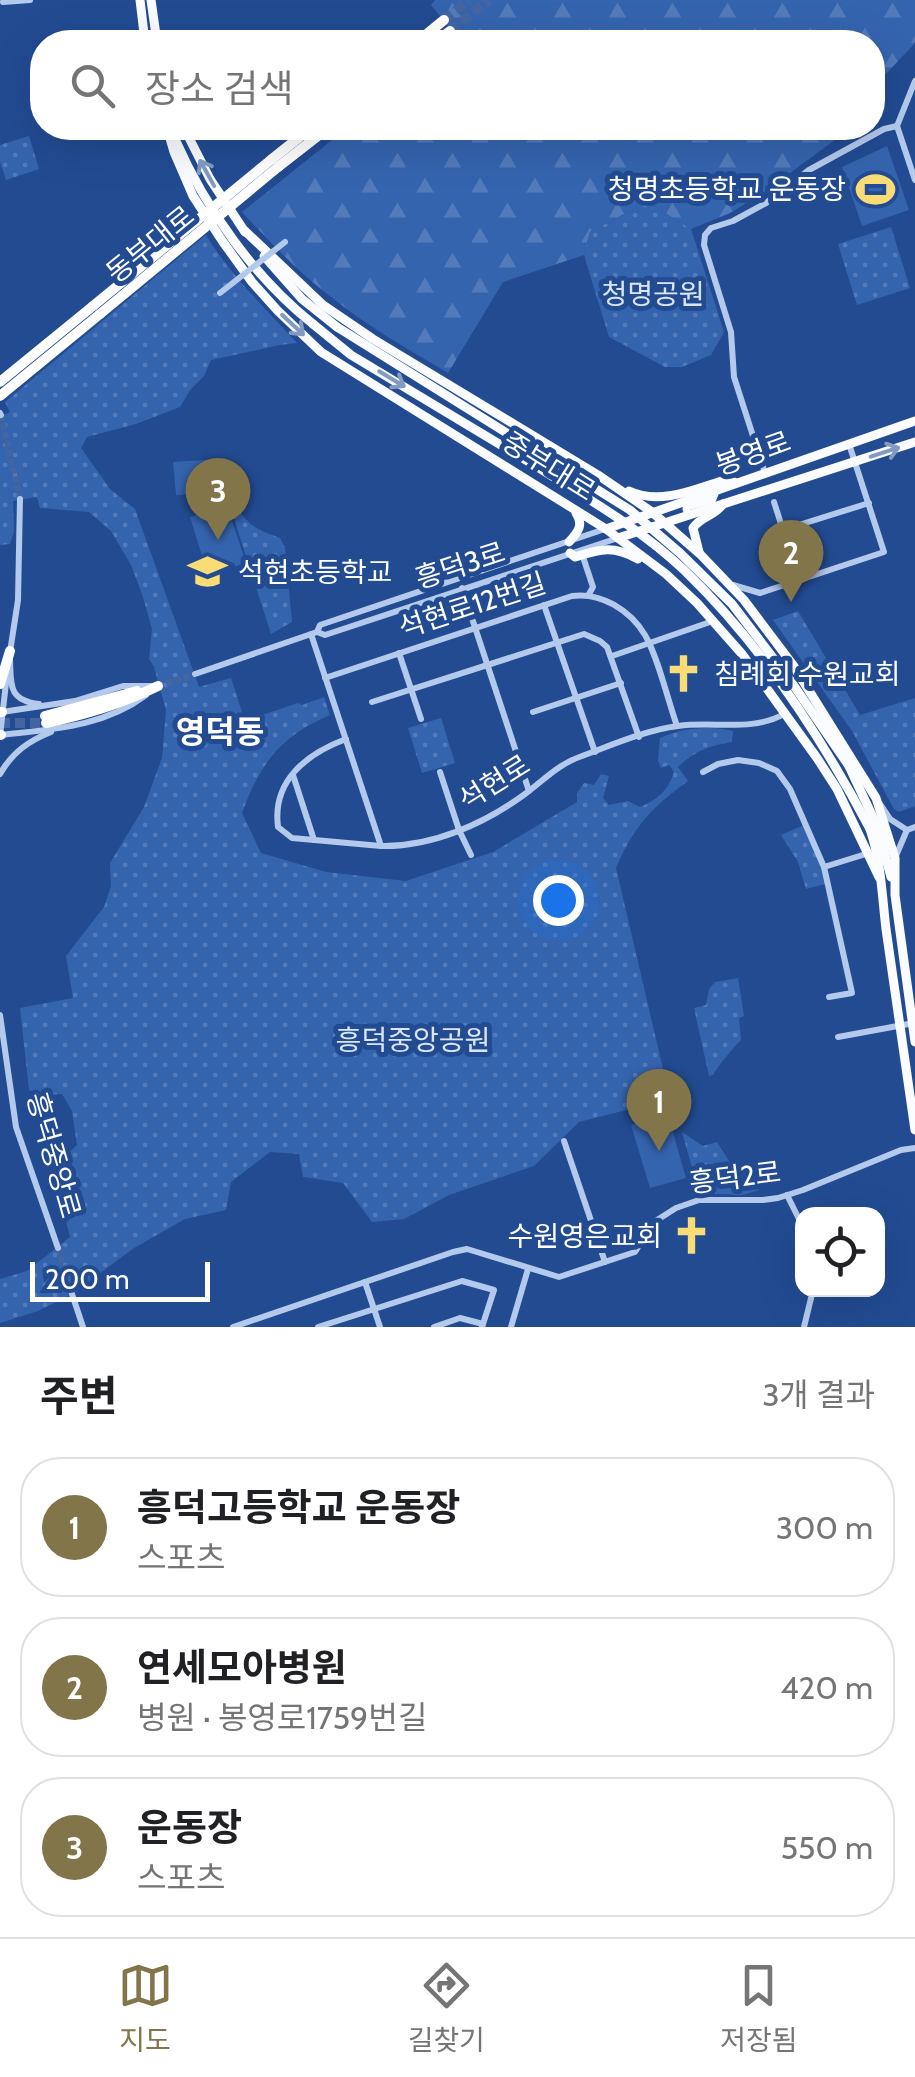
<!DOCTYPE html>
<html lang="ko">
<head>
<meta charset="utf-8">
<style>
	body { margin:0; font-family:Cabin,"Noto Sans KR",sans-serif; background:#f6f6f6; color:#202124 }
	.controls { position:absolute; right:30px; bottom:30px; display:grid; overflow:hidden; border-radius:20px; box-shadow:0 10px 40px #0002 }
	.controls button { width:90px; height:90px; display:grid; place-items:center; padding:0; border:0; border-bottom:2px solid #e0e0e0; background:#fff; color:#202124; font:50px sans-serif }
	.scale { position:absolute; left:30px; bottom:25px; width:180px; box-sizing:border-box; padding-left:10px; border:5px solid #fff; border-top:0; font-size:28px; line-height:35px; white-space:nowrap; color:#fff; -webkit-text-stroke:8px #224b92; paint-order:stroke }
	.you { position:absolute; left:558px; top:900px; width:35px; height:35px; margin:-25px; border:8px solid #fff; border-radius:50%; background:#1a73e8; box-shadow:0 0 0 15px #1a73e833 }
	.badge { display:grid; place-items:center; width:65px; height:65px; border-radius:50%; background:#827549; color:#fff; font-size:32px; font-weight:700 }
	.pin { position:absolute; translate:-50% -82px; filter:drop-shadow(0 2px 5px #0008) }
	.pin::after { content:''; position:absolute; top:52px; width:35px; height:30px; background:inherit; clip-path:polygon(0 0,100% 0,50% 100%) }
	.list { margin:0; padding:0; list-style:none }
	h2 { display:flex; justify-content:space-between; align-items:center; height:130px; margin:0; padding:0 40px; font-size:42px }
	h2 small { font-size:32px; font-weight:400; color:#757577 }
	.list li { display:grid; grid-template-columns:65px 1fr auto; gap:30px; align-items:center; box-sizing:border-box; height:140px; margin:0 20px 20px; padding:0 20px; border:2px solid #e0e0e0; border-radius:40px }
	.list b { display:block; font-size:38px; white-space:nowrap }
	.list p { margin:0; font-size:32px; white-space:nowrap; color:#757577 }
	.list em { font-size:32px; font-style:normal; color:#757577 }
	.icon { flex:none; width:55px; height:55px; fill:none; stroke:currentColor; stroke-width:2; stroke-linecap:round; stroke-linejoin:round }
	.map { position:relative; flex:none; width:915px; height:1327px; overflow:hidden }
	.search { position:absolute; background:#fff; box-shadow:0 10px 40px #0002; left:30px; right:30px; top:30px; height:110px; display:flex; align-items:center; gap:25px; box-sizing:border-box; padding:0 35px; border-radius:40px; color:#757577; font-size:38px }
	.sheet { height:610px; background:#fff }
	nav { display:flex; justify-content:space-around; align-items:center; box-sizing:border-box; height:140px; border-top:2px solid #e0e0e0; background:#fff; font-size:28px; color:#757577 }
	nav a { display:grid; justify-items:center; gap:5px }
	nav .on { color:#827549 }
	.map>svg:first-child { display:block }
	.grass { fill:#3564af }
	.forest { fill:url(#forest-firs) }
	.park { fill:url(#park-dots) }
	.lines { fill:none; stroke-linecap:round; stroke-linejoin:round }
	.minor-tunnel { stroke:#4366a2; stroke-width:6; stroke-dasharray:6 3; stroke-linecap:butt }
	.highway-tunnel { stroke:#4366a2; stroke-width:10; stroke-dasharray:10 5; stroke-linecap:butt }
	.minor { stroke:#b4caed; stroke-width:6 }
	.major { stroke:#fafcff; stroke-width:9 }
	.highway { stroke:#fff; stroke-width:10 }
	.minor-bridge { stroke:#b4caed; stroke-width:6 }
	.major-bridge { stroke:#fafcff; stroke-width:9 }
	.highway-bridge { stroke:#fff; stroke-width:10 }
	.oneway { stroke:#839bc3 }
	.labels { text-anchor:middle; stroke-width:10; stroke-linejoin:round; paint-order:stroke }
	.poi-label { font-size:28px; fill:#fff; stroke:#224b92; text-anchor:end }
	.street-label { font-size:28px; fill:#fff; stroke:#224b92 }
	.park-label { font-size:28px; fill:#d9e6f9; stroke:#224b92 }
	.quarter-label { font-size:32px; font-weight:bold; fill:#fff; stroke:#224b92 }
</style>
</head>
<body>
<div class="map">
<svg width="915" height="1327" viewBox="0 0 915 1327">
	<defs>
		<pattern id="forest-firs" width="22" height="20" patternUnits="userSpaceOnUse" patternTransform="scale(2.5)"><rect width="22" height="20" fill="#3564af"/><path d="M5 1l3.5 6h-7zM16 11l3.5 6h-7z" fill="#537bbb"/></pattern>
		<pattern id="park-dots" width="8" height="8" patternUnits="userSpaceOnUse" patternTransform="scale(2.5)"><rect width="8" height="8" fill="#3564af"/><path d="M2 2h.1M6 6h.1" fill="none" stroke="#537bbb" stroke-width="1.8" stroke-linecap="round"/></pattern>
	</defs>
	<rect width="100%" height="100%" fill="#224b92"/>
	<g class="grass">
		<path d="M887,146L909,210L862,226L842,167Z"/>
		<path d="M219,459L221,492L176,495L173,462Z"/>
		<path d="M227,506L246,563L208,575L190,517Z"/>
		<path d="M668,1115L686,1178L650,1188L631,1125Z"/>
	</g>
	<g class="forest">
		<path d="M435,0H915V43L886,74L873,65L872,42H454L458,38L431,5Z"/>
		<path d="M347,128H851L763,193L730,213L691,229L647,202L590,232L584,255L503,282L448,373C408,349 367,326 331,297C298,272 270,242 242,212Z"/>
	</g>
	<g class="park">
		<path d="M29,136L39,169L6,180L0,162V145Z"/>
		<path d="M647,202L691,229L724,332L711,355L682,367H665L609,337L584,255L590,232Z"/>
		<path d="M891,227L910,288L857,305L838,244Z"/>
		<path d="M206,235C230,275 266,309 297,343L280,345L211,360L204,376L190,390L180,407L136,424L87,437L81,448L110,489L135,509L199,687L231,678L244,718L250,719L298,703L302,705L324,697L330,715C280,736 260,764 242,813L261,853L326,872L406,881L493,852L577,802V793L584,783L594,785L601,774L609,776L603,798L609,805L628,801L640,807C658,799 668,791 674,772L669,765L661,768L658,760L660,738C681,728 710,725 733,731L732,742C711,745 694,751 678,767L688,781C651,808 634,826 616,868L670,1099L579,1122L534,1166L449,1195L404,1219L372,1222L343,1183L303,1177L299,1154L270,1152L231,1182L226,1210L185,1219L134,1248L72,1294L38,1311L0,1323V1279L27,1271L70,1237L53,1167L77,1145L72,1111L62,1094L41,1095L29,1090L20,1008L73,998L66,956L104,907L111,886L110,863L144,807L162,758L166,710L154,667L149,659L152,629L143,597L131,565L111,531L89,512L40,508L37,497L13,501L14,531L10,544L0,545V417L10,412L5,402Z"/>
		<path d="M233,498C244,523 254,529 280,538L285,548L292,622L271,634L228,500Z"/>
		<path d="M798,611L860,715L915,698V806L899,812L894,809L852,731L773,620Z"/>
		<path d="M441,718L455,763L422,773L408,728Z"/>
		<path d="M804,825L822,867L825,884L806,889L798,862L781,835Z"/>
		<path d="M738,978L744,1016L739,1018L741,1040C735,1045 715,1070 713,1075L709,1076L694,1008L706,1005L709,989L715,982Z"/>
		<path d="M682,1132L703,1146L717,1142L731,1164L759,1190L742,1195L699,1193Z"/>
	</g>
	<g class="lines">
		<g class="minor-tunnel">
			<path d="M1,415L20,499"/>
			<path d="M158,686L195,674"/>
			<path d="M58,1248L72,1294"/>
		</g>
		<g class="highway-tunnel">
			<path d="M444,20L469,0"/>
			<path d="M450,31L489,0"/>
			<path d="M0,723H46"/>
		</g>
		<g class="minor">
			<path d="M3,2L30,0"/>
			<path d="M897,126L915,180"/>
			<path d="M897,126L915,81"/>
			<path d="M0,413L1,415"/>
			<path d="M765,473L734,377L731,332L704,245L705,235L711,228L733,221L766,203L809,170L884,129L897,126"/>
			<path d="M774,502L783,530"/>
			<path d="M582,554L593,587L589,594"/>
			<path d="M799,581L783,530L869,503"/>
			<path d="M733,585L760,593"/>
			<path d="M462,588L529,791"/>
			<path d="M760,593L884,552L849,444"/>
			<path d="M544,605L595,752"/>
			<path d="M317,632L325,635L618,538"/>
			<path d="M311,634L381,846C432,847 484,824 525,794C544,780 558,764 582,756C612,745 646,730 678,726C713,721 753,732 784,714"/>
			<path d="M10,652L18,600L20,499"/>
			<path d="M399,653L421,719"/>
			<path d="M612,656L713,621"/>
			<path d="M10,659C11,685 8,700 39,704"/>
			<path d="M195,674L317,632L320,625L605,529"/>
			<path d="M325,678L572,596C601,592 630,610 645,635C658,657 668,701 677,726"/>
			<path d="M372,702L584,634L600,641L607,647L639,737"/>
			<path d="M2,712L75,701L123,686H151"/>
			<path d="M533,712L621,683"/>
			<path d="M2,735C53,729 103,727 146,695"/>
			<path d="M0,736L7,674"/>
			<path d="M346,739C306,754 272,781 278,827L292,838L381,846"/>
			<path d="M440,772L459,830L471,855"/>
			<path d="M703,772L718,764L738,760L759,763L777,771L790,789L824,867L852,993L829,997"/>
			<path d="M0,774C12,753 28,741 51,732"/>
			<path d="M293,775L314,840"/>
			<path d="M880,804L890,819L907,830"/>
			<path d="M895,858L907,830L915,827"/>
			<path d="M824,867L869,853"/>
			<path d="M0,1015L16,1127L58,1248"/>
			<path d="M838,1037L914,1023"/>
			<path d="M564,1141L605,1262"/>
			<path d="M787,1195L802,1225"/>
			<path d="M365,1282L380,1327"/>
			<path d="M72,1294L83,1327"/>
			<path d="M233,1327L453,1252L467,1249L559,1277L635,1252L654,1222L676,1208L699,1200H763L778,1198L803,1190L901,1150L915,1148"/>
			<path d="M318,1327L462,1281L494,1290L482,1327"/>
			<path d="M434,1327L460,1318L483,1324"/>
			<path d="M511,1327L528,1269"/>
			<path d="M804,1327L813,1290"/>
		</g>
		<g class="major">
			<path d="M140,0L145,42"/>
			<path d="M151,0L157,42"/>
			<path d="M167,128L174,152L193,196L223,242L252,282L278,311L321,352L606,529L666,574L697,603L742,654L817,758L837,789L879,877"/>
			<path d="M184,128L210,179L245,232"/>
			<path d="M175,139C206,209 253,276 313,324"/>
			<path d="M245,231L323,305L373,339L598,475L652,512L700,554L744,600L793,665L876,798L895,858V895L915,1042"/>
			<path d="M264,256L302,299L337,327"/>
			<path d="M629,491C661,506 697,488 728,479L736,483"/>
			<path d="M687,509L688,506L712,499L715,491"/>
			<path d="M606,529L915,421"/>
			<path d="M618,538L915,442"/>
			<path d="M569,542C578,532 584,525 576,513"/>
			<path d="M699,552L693,528C701,516 715,516 723,504"/>
			<path d="M570,553L575,557C601,549 613,545 638,559"/>
			<path d="M849,766L877,826L891,877"/>
			<path d="M870,829C881,861 882,895 886,929C896,996 905,1063 915,1130"/>
		</g>
		<g class="highway">
			<path d="M417,42L444,20"/>
			<path d="M435,42L450,31"/>
			<path d="M272,159L311,128"/>
			<path d="M278,167L328,128"/>
			<path d="M0,382L93,306"/>
			<path d="M0,396L100,314"/>
			<path d="M0,684L10,651"/>
			<path d="M0,712H2"/>
			<path d="M45,716L137,691"/>
			<path d="M46,723C86,714 121,704 158,686"/>
			<path d="M0,735H1"/>
		</g>
		<path class="minor-bridge" d="M220,293L285,242"/>
		<g class="major-bridge">
			<path d="M313,324L351,355C412,391 473,428 534,465C585,497 640,528 684,570C760,643 821,736 870,829"/>
			<path d="M337,327L630,510L680,553L732,604L790,680L849,766"/>
		</g>
		<g class="highway-bridge">
			<path d="M93,306L272,159"/>
			<path d="M100,314L278,167"/>
		</g>
	</g>
	<defs><path id="oneway-shaft" d="M-6 0H5M1.5-3L5.5 0L1.5 3" fill="none" stroke-width="1.6" stroke-linecap="round" stroke-linejoin="round" transform="scale(2.5)"/></defs>
	<g class="oneway">
		<use href="#oneway-shaft" transform="translate(207 173) rotate(-119)"/>
		<use href="#oneway-shaft" transform="translate(293 325) rotate(43)"/>
		<use href="#oneway-shaft" transform="translate(392 379) rotate(31)"/>
		<use href="#oneway-shaft" transform="translate(885 452) rotate(-18)"/>
	</g>
	<defs>
		<symbol id="stadium-bare" viewBox="-9 -9 18 18"><path d="M0-5a6.5 5 0 1 0 0 10a6.5 5 0 1 0 0-10ZM-3.5-1.8h7v3.6h-7Z" fill="#f9dc76" stroke="#224b92" stroke-width="2.5" paint-order="stroke"/></symbol>
		<symbol id="school-bare" viewBox="-9 -9 18 18"><path d="M0-5L7-2L0 1L-7-2ZM-4 1L0 2.5L4 1V4Q0 6-4 4Z" fill="#f9dc76" stroke="#224b92" stroke-width="2.5" paint-order="stroke"/></symbol>
		<symbol id="church-bare" viewBox="-9 -9 18 18"><path d="M-1.2-6h2.4v3.5h3.3v2.4h-3.3V6h-2.4V-.1h-3.3v-2.4h3.3Z" fill="#f9dc76" stroke="#224b92" stroke-width="2.5" paint-order="stroke"/></symbol>
	</defs>
	<g fill-rule="evenodd">
		<use href="#stadium-bare" x="848" y="162" width="55" height="55"/>
		<use href="#school-bare" x="180" y="544" width="55" height="55"/>
		<use href="#church-bare" x="656" y="646" width="55" height="55"/>
		<use href="#church-bare" x="664" y="1208" width="55" height="55"/>
	</g>
	<g class="labels">
		<g class="poi-label">
			<text x="846" y="199">청명초등학교 운동장</text>
			<text x="238" y="582" text-anchor="start">석현초등학교</text>
			<text x="714" y="684" text-anchor="start">침례회 수원교회</text>
			<text x="662" y="1246">수원영은교회</text>
		</g>
		<g class="street-label">
			<text transform="translate(150 244) rotate(-39)" y="10">동부대로</text>
			<text transform="translate(753 453) rotate(-20)" y="10">봉영로</text>
			<text transform="translate(549 466) rotate(32)" y="10">중부대로</text>
			<text transform="translate(460 565) rotate(-18)" y="10">흥덕3로</text>
			<text transform="translate(472 605) rotate(-18)" y="10">석현로12번길</text>
			<text transform="translate(494 782) rotate(-32)" y="10">석현로</text>
			<text transform="translate(54 1155) rotate(74)" y="10">흥덕중앙로</text>
			<text transform="translate(735 1177) rotate(-7)" y="10">흥덕2로</text>
		</g>
		<g class="park-label">
			<text x="653" y="304">청명공원</text>
			<text x="413" y="1050">흥덕중앙공원</text>
		</g>
		<g class="quarter-label">
			<text x="220" y="743">영덕동</text>
		</g>
	</g>
</svg>
<div class="controls">
<button><svg class="icon" aria-label="locate" viewBox="0 0 24 24"><circle cx="12" cy="12" r="6"/><path d="M12 2v4M12 18v4M2 12h4M18 12h4"/></svg></button>
</div>
<div class="scale">200 m</div>
<div class="you"></div>
<div class="pin badge" style="left:659px;top:1151px">1</div>
<div class="pin badge" style="left:791px;top:602px">2</div>
<div class="pin badge" style="left:218px;top:540px">3</div>
<div class="search"><svg class="icon" aria-label="search" viewBox="0 0 24 24"><circle cx="10" cy="10" r="6"/><path d="M15 15l6 6"/></svg>장소 검색</div>
</div>
<section class="sheet">
<h2>주변<small>3개 결과</small></h2>
<ul class="list">
<li><span class="badge">1</span><div><b>흥덕고등학교 운동장</b><p>스포츠</p></div><em>300 m</em></li>
<li><span class="badge">2</span><div><b>연세모아병원</b><p>병원 · 봉영로1759번길</p></div><em>420 m</em></li>
<li><span class="badge">3</span><div><b>운동장</b><p>스포츠</p></div><em>550 m</em></li>
</ul>
</section>
<nav>
<a class="on"><svg class="icon" aria-label="map" viewBox="0 0 24 24"><path d="M3 6l6-2 6 2 6-2v14l-6 2-6-2-6 2zM9 4v14M15 6v14"/></svg>지도</a>
<a><svg class="icon" aria-label="directions" viewBox="0 0 24 24"><path d="M12 3l9 9-9 9-9-9zM9 14v-3h6M13 9l2 2-2 2"/></svg>길찾기</a>
<a><svg class="icon" aria-label="saved" viewBox="0 0 24 24"><path d="M7 4h10v16l-5-4-5 4z"/></svg>저장됨</a>
</nav>
</body>
</html>
